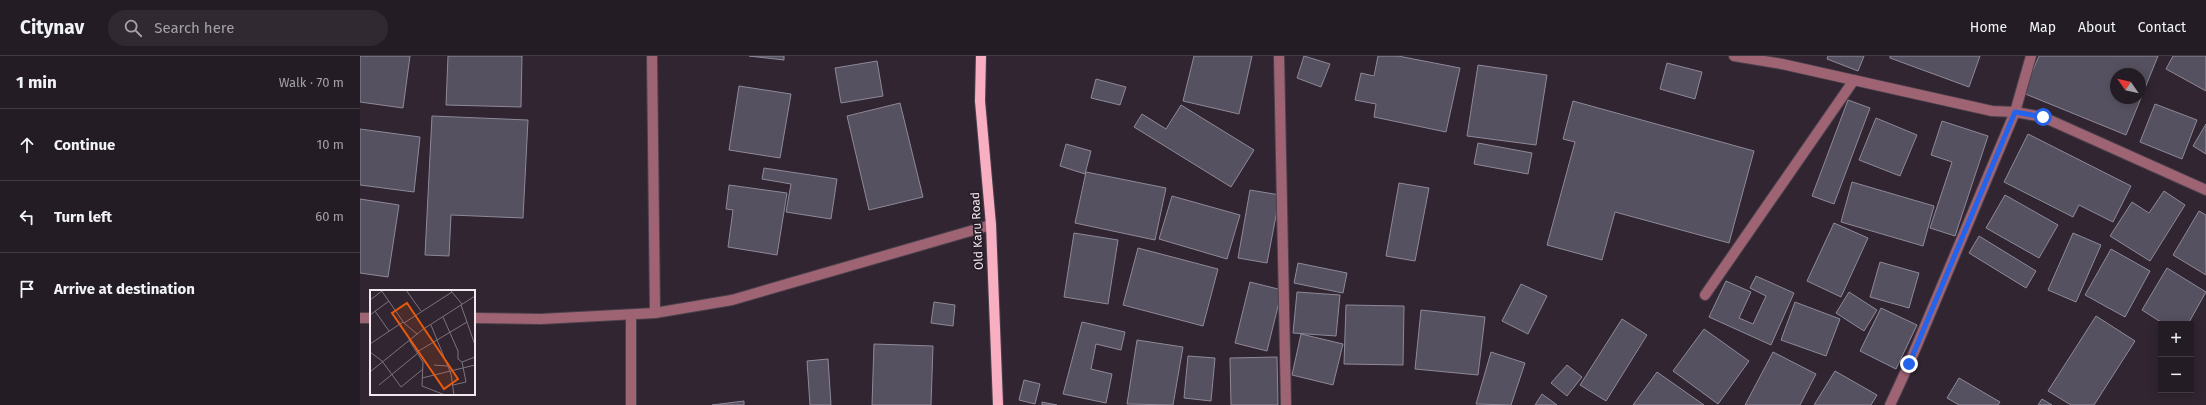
<!DOCTYPE html>
<html lang="en">
<head>
<meta charset="utf-8">
<style>
	body { margin:0; font-family:"Fira Sans",sans-serif; background:#302931; color:#f1f3f6 }
	.controls { position:absolute; right:12px; bottom:12px; display:grid; overflow:hidden; border-radius:0px; box-shadow:0 2px 10px #0003 }
	.controls button { width:36px; height:36px; display:grid; place-items:center; padding:0; border:0; border-bottom:1px solid #413a41; background:#241c24; color:#f1f3f6; font:20px sans-serif }
	.compass { position:absolute; left:1750px; top:12px; width:36px; height:36px; border-radius:50%; background:#241c24; box-shadow:0 2px 10px #0003; rotate:304deg }
	.stop { position:absolute; width:12px; height:12px; margin:-9px; border:3px solid #2563eb; border-radius:50%; background:#fff }
	.stop.end { background:#2563eb; border-color:#fff; box-shadow:0 1px 4px #0008 }
	.list { margin:0; padding:0; list-style:none }
	h2 { display:flex; justify-content:space-between; align-items:center; height:52px; margin:0; padding:0 16px; font-size:17px }
	h2 small { font-size:13px; font-weight:400; color:#a3a1a6 }
	.list li { display:grid; grid-template-columns:26px 1fr auto; gap:12px; align-items:center; box-sizing:border-box; height:72px; padding:0 16px; border-top:1px solid #413a41 }
	.list b { display:block; font-size:15px; white-space:nowrap }
	.list em { font-size:13px; font-style:normal; color:#a3a1a6 }
	.icon { flex:none; width:22px; height:22px; fill:none; stroke:currentColor; stroke-width:2; stroke-linecap:round; stroke-linejoin:round }
	.map { position:relative; flex:none; width:1846px; height:349px; overflow:hidden }
	header { display:flex; align-items:center; gap:24px; box-sizing:border-box; height:56px; padding:0 20px; background:#241c24; border-bottom:1px solid #413a41 }
	header strong { font-size:19px }
	nav { display:flex; gap:22px; margin-inline-start:auto; font-size:14px }
	.search { width:280px; height:36px; background:#302931; display:flex; align-items:center; gap:10px; box-sizing:border-box; padding:0 14px; border-radius:22px; color:#a3a1a6; font-size:15px }
	main { display:flex }
	aside { flex:1; background:#241c24 }
	.map>svg:first-child { display:block }
	.building { fill:#565160; stroke:#8e8999; fill-rule:evenodd }
	.lines { fill:none; stroke-linecap:round; stroke-linejoin:round }
	.minor-casing { stroke:#4b404b; stroke-width:12 }
	.major-casing { stroke:#4b404b; stroke-width:12 }
	.minor { stroke:#9e6474; stroke-width:10 }
	.major { stroke:#f8afc2; stroke-width:10 }
	.route { stroke:#2563eb; stroke-width:5 }
	.labels { text-anchor:middle; stroke-width:3.5; stroke-linejoin:round; paint-order:stroke }
	.street-label { font-size:12px; fill:#f1e9f0; stroke:#261c26 }
	.inset-road { fill:none; stroke:#7d737d; stroke-width:1 }
	.view { fill:#e8590c; fill-opacity:0.15; stroke:#e8590c; stroke-width:2 }
	.inset-edge { fill:none; stroke:#f1e9f0; stroke-width:2 }
</style>
</head>
<body>
<header>
<strong>Citynav</strong>
<div class="search"><svg class="icon" aria-label="search" viewBox="0 0 24 24"><circle cx="10" cy="10" r="6"/><path d="M15 15l6 6"/></svg>Search here</div>
<nav><a>Home</a><a>Map</a><a>About</a><a>Contact</a></nav>
</header>
<main>
<aside>
<h2>1 min<small>Walk · 70 m</small></h2>
<ul class="list">
<li><svg class="icon" aria-label="ahead" viewBox="0 0 24 24"><path d="M12 20V5M6 11l6-6 6 6"/></svg><div><b>Continue</b></div><em>10 m</em></li>
<li><svg class="icon" aria-label="left" viewBox="0 0 24 24"><path d="M17 20v-9H6M10 6l-5 5 5 5"/></svg><div><b>Turn left</b></div><em>60 m</em></li>
<li><svg class="icon" aria-label="arrive" viewBox="0 0 24 24"><path d="M6 21V4h12l-3 4 3 4H6"/></svg><div><b>Arrive at destination</b></div></li>
</ul>
</aside>
<div class="map">
<svg width="1846" height="349" viewBox="0 0 1846 349">
	<rect width="100%" height="100%" fill="#302530"/>
	<g class="building">
		<path d="M0,0H50L43,52L0,46Z"/>
		<path d="M88,0H162L161,51L86,49Z"/>
		<path d="M389,0H424V4Z"/>
		<path d="M834,0H892L879,58L823,45Z"/>
		<path d="M944,0L970,8L961,31L937,22Z"/>
		<path d="M1018,0H1038L1100,12L1086,76L1014,61L1016,48L995,44L1001,17L1014,20Z"/>
		<path d="M1468,0H1504L1498,15L1467,3Z"/>
		<path d="M1530,0H1620L1609,31L1530,2Z"/>
		<path d="M1679,0H1798L1766,79L1663,37ZM1756,18H1780V42H1756Z"/>
		<path d="M1813,0H1846V35L1806,13Z"/>
		<path d="M517,5L523,40L481,47L475,12Z"/>
		<path d="M1307,7L1342,16L1335,43L1300,33Z"/>
		<path d="M1118,9L1187,19L1176,89L1107,80Z"/>
		<path d="M736,23L766,31L760,49L731,42Z"/>
		<path d="M379,30L431,38L420,102L369,94Z"/>
		<path d="M1488,44L1510,52L1474,148L1452,140Z"/>
		<path d="M1213,45L1394,95L1369,187L1255,156L1242,204L1187,189L1215,86L1203,83Z"/>
		<path d="M540,47L563,141L509,154L487,60Z"/>
		<path d="M1795,48L1837,64L1822,103L1780,86Z"/>
		<path d="M821,49L894,94L871,131L774,71L782,58L806,73Z"/>
		<path d="M72,60L168,64L163,162L91,159L89,200L65,199Z"/>
		<path d="M1516,62L1557,79L1540,120L1499,104Z"/>
		<path d="M1582,65L1628,80L1595,180L1570,172L1592,106L1571,99Z"/>
		<path d="M1846,68V98L1833,90Z"/>
		<path d="M0,73L60,81L54,136L0,129Z"/>
		<path d="M1668,78L1771,130L1753,166L1719,149L1713,161L1644,126Z"/>
		<path d="M1118,87L1172,97L1168,118L1114,108Z"/>
		<path d="M706,88L731,95L725,118L700,110Z"/>
		<path d="M404,112L477,123L471,163L426,156L431,128L402,123Z"/>
		<path d="M726,116L806,132L795,184L715,167Z"/>
		<path d="M1492,126L1574,150L1563,190L1481,166Z"/>
		<path d="M1039,127L1069,132L1055,205L1026,200Z"/>
		<path d="M369,129L427,137L417,199L368,191L373,154L366,153Z"/>
		<path d="M890,134L920,139L907,207L878,202Z"/>
		<path d="M1804,135L1825,149L1790,205L1750,180L1772,146L1789,157Z"/>
		<path d="M1645,139L1698,169L1679,202L1626,172Z"/>
		<path d="M812,140L880,159L867,203L799,183Z"/>
		<path d="M0,143L39,149L28,221L0,217Z"/>
		<path d="M1839,155L1846,159V219L1813,199Z"/>
		<path d="M1474,167L1508,182L1481,241L1447,225Z"/>
		<path d="M714,177L758,184L748,248L704,241Z"/>
		<path d="M1713,177L1741,189L1716,246L1688,234Z"/>
		<path d="M1619,180L1676,215L1666,232L1609,197Z"/>
		<path d="M778,192L858,213L843,270L763,249Z"/>
		<path d="M1751,193L1790,215L1765,261L1725,239Z"/>
		<path d="M1520,206L1559,217L1549,252L1510,241Z"/>
		<path d="M938,207L987,217L983,237L934,227Z"/>
		<path d="M1807,212L1846,236L1828,268H1804L1782,254Z"/>
		<path d="M1396,220L1434,237L1411,289L1349,261L1366,225L1391,236L1379,262L1393,268L1406,240L1390,232Z"/>
		<path d="M890,226L922,234L907,295L875,287Z"/>
		<path d="M1161,228L1187,240L1168,278L1142,265Z"/>
		<path d="M937,236L980,239L976,280L933,277Z"/>
		<path d="M1489,236L1517,254L1504,275L1476,257Z"/>
		<path d="M574,246L595,249L593,270L571,267Z"/>
		<path d="M1435,246L1480,263L1466,300L1421,284Z"/>
		<path d="M986,249L1044,250L1043,309L984,308Z"/>
		<path d="M1521,252L1557,269L1536,313L1500,295Z"/>
		<path d="M1061,254L1125,261L1118,319L1055,313Z"/>
		<path d="M1736,260L1775,285L1734,349H1711L1688,335Z"/>
		<path d="M1262,263L1287,279L1246,345L1220,329Z"/>
		<path d="M722,266L765,276L761,294L736,288L731,313L752,318L746,347L703,338Z"/>
		<path d="M1344,273L1389,305L1358,348L1313,315Z"/>
		<path d="M941,278L983,288L973,329L932,319Z"/>
		<path d="M777,284L823,291L813,349L767,348Z"/>
		<path d="M514,288L573,290L571,349H512Z"/>
		<path d="M1131,296L1165,307L1151,349L1116,348Z"/>
		<path d="M1413,296L1456,318L1440,349H1385Z"/>
		<path d="M828,300L855,302L851,345L824,342Z"/>
		<path d="M917,301L918,349H871L870,302Z"/>
		<path d="M468,303L471,349H450L447,305Z"/>
		<path d="M1207,309L1222,321L1207,340L1191,327Z"/>
		<path d="M1475,315L1517,339L1511,349H1454Z"/>
		<path d="M1297,316L1344,349H1273Z"/>
		<path d="M1599,322L1640,346L1638,349H1599L1587,342Z"/>
		<path d="M664,324L680,328L675,348L659,344Z"/>
		<path d="M1182,338L1197,349H1175Z"/>
		<path d="M1682,343L1692,349H1678Z"/>
		<path d="M384,345V349H352Z"/>
		<path d="M682,346L697,349H682Z"/>
	</g>
	<g class="lines">
		<defs>
			<g id="minor">
				<path d="M292,0L295,257"/>
				<path d="M919,0L926,349"/>
				<path d="M1374,0L1422,8L1632,55L1655,56L1683,61L1846,134"/>
				<path d="M1345,239L1494,24"/>
				<path d="M0,262H11"/>
				<path d="M114,262L181,263L295,257L372,244L631,169"/>
				<path d="M271,349V259"/>
				<path d="M1530,349L1549,308L1655,56L1671,0"/>
			</g>
			<path id="major" d="M621,0L620,45L631,169L638,349"/>
		</defs>
		<use href="#minor" class="minor-casing"/>
		<use href="#major" class="major-casing"/>
		<use href="#minor" class="minor"/>
		<use href="#major" class="major"/>
	</g>
	<g class="lines">
		<path class="route" d="M1549,308L1655,56L1683,61"/>
	</g>
	<g class="labels">
		<g class="street-label">
			<text transform="translate(617 175) rotate(-93)" y="4">Old Karu Road</text>
		</g>
	</g>
	<g transform="translate(10 234)">
		<rect width="105" height="105" fill="#302530"/>
		<path class="inset-road" d="M11,0L34,33L47,44M36,0L51,21M81,1L92,14M0,10L12,1M91,15L105,55M5,21L19,41M0,25L19,11M73,27L88,61V69L92,72L96,92L83,95M34,33L82,2M61,35L81,84L84,105M39,50L53,72L52,96L75,105M0,54L33,32M0,62L12,71L31,97L53,79M47,62L97,32M92,72L105,67M64,75L77,76M0,82L52,40L105,6M52,88L105,75M9,95L48,63"/>
		<path class="view" d="M37,13L88,89L74,99L22,23Z"/>
		<rect width="105" height="105" class="inset-edge"/>
	</g>
</svg>
<div class="controls">
<button>+</button>
<button>−</button>
</div>
<svg class="compass" viewBox="-18 -18 36 36"><path d="M0-13l5 13h-10z" fill="#e53935"/><path d="M0 13l5-13h-10z" fill="#a3a1a6"/></svg>
<div class="stop" style="left:1683px;top:61px"></div>
<div class="stop end" style="left:1549px;top:308px"></div>
</div>
</main>
</body>
</html>
